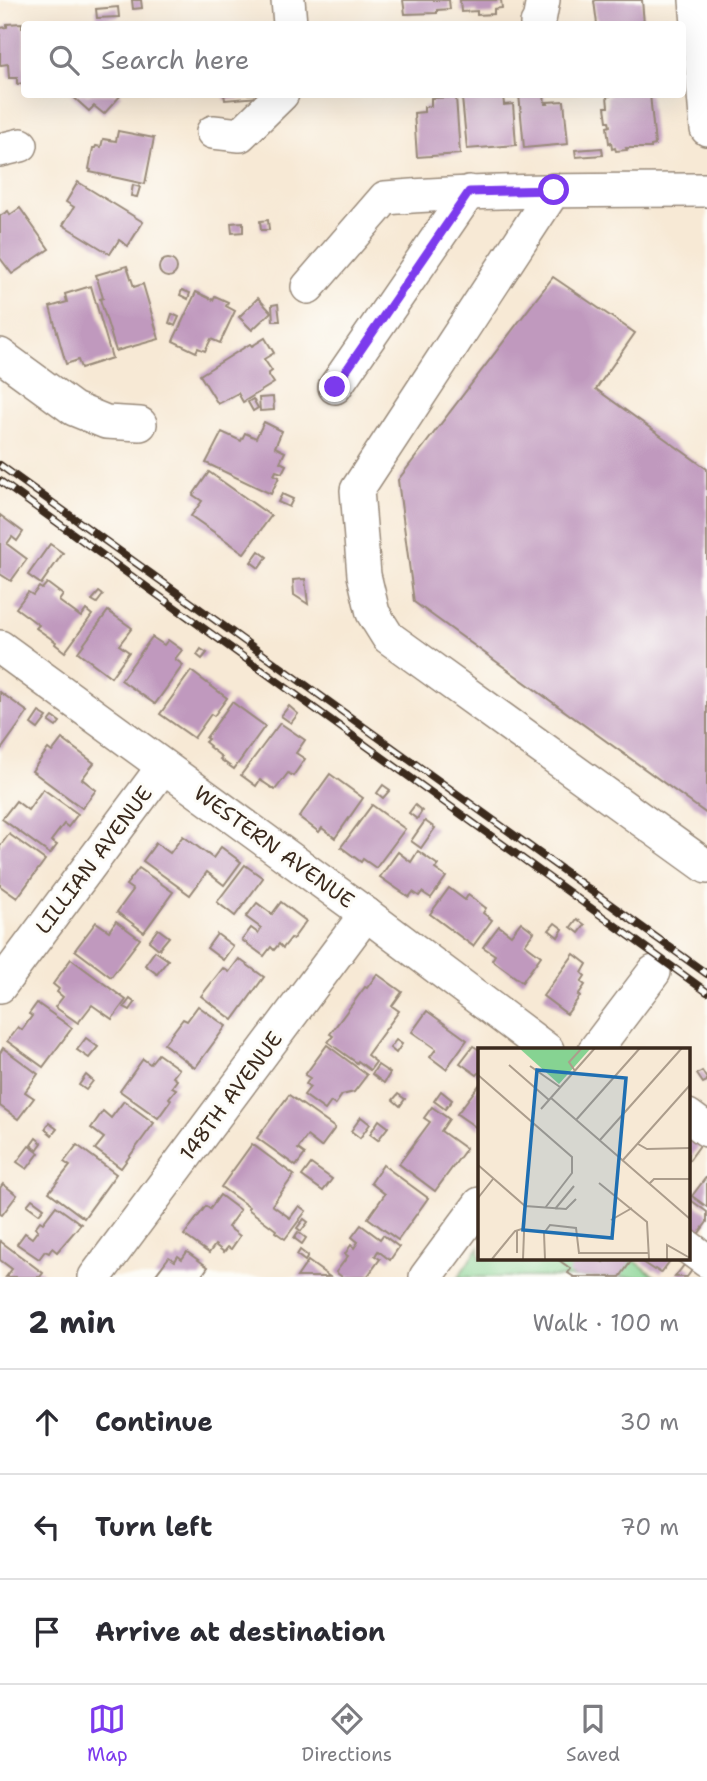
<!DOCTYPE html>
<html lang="en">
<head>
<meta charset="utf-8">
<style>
	body { margin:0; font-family:"Shantell Sans",sans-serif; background:#f2f2f3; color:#2b2b33 }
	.stop { position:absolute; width:21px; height:21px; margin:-16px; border:5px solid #7c3aed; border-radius:50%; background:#fff }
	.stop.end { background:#7c3aed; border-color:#fff; box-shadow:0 2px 7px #0008 }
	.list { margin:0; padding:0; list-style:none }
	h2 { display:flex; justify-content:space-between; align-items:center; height:91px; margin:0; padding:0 28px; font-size:30px }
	h2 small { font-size:23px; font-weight:400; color:#7c7c81 }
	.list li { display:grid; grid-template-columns:46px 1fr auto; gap:21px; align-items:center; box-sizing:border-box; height:105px; padding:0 28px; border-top:2px solid #e1e1e2 }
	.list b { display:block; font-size:26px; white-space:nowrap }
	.list em { font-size:23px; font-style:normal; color:#7c7c81 }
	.icon { flex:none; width:38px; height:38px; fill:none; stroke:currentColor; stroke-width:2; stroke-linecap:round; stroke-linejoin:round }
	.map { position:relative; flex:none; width:707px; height:1277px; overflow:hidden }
	.search { position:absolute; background:#fff; box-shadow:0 7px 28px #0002; left:21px; right:21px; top:21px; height:77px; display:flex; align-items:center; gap:18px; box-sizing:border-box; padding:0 24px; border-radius:7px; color:#7c7c81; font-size:26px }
	.sheet { height:406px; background:#fff }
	nav { display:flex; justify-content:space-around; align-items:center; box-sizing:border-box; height:98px; border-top:2px solid #e1e1e2; background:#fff; font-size:19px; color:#7c7c81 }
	nav a { display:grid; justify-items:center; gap:4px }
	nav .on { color:#7c3aed }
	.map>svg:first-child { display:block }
	.green { fill:#86d392; stroke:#607e58; stroke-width:2 }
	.building { fill:#c099be }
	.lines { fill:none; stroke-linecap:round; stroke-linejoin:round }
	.minor-casing { stroke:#998a7a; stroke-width:36 }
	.minor { stroke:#fff; stroke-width:33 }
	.rail-casing { stroke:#3b2a1e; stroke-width:8 }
	.rail { stroke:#fdfcf7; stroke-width:5; stroke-dasharray:16; stroke-linecap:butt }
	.route { stroke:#7c3aed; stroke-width:9 }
	.labels { text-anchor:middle; stroke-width:6; stroke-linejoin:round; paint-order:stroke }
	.street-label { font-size:21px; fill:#3b2a1e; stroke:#fdfcf7 }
	.inset-road { fill:none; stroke:#ac9d8c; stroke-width:2 }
	.view { fill:#1f6fb2; fill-opacity:0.15; stroke:#1f6fb2; stroke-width:3.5 }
	.inset-edge { fill:none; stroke:#3b2a1e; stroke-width:3.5 }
</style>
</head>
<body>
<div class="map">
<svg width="707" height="1277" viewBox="0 0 707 1277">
	<rect width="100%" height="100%" fill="#fdfcf7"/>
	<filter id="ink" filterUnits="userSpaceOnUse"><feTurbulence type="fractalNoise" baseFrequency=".0143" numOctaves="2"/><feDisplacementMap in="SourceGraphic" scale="14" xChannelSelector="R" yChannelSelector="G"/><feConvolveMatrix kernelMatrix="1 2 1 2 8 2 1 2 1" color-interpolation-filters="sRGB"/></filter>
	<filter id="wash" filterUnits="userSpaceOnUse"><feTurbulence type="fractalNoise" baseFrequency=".00686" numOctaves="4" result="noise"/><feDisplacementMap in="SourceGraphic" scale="28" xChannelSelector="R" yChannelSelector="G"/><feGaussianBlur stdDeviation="1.57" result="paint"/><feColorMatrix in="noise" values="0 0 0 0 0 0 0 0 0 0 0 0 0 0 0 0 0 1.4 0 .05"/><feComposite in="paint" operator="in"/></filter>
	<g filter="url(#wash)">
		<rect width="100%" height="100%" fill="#f7e9d5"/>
		<path class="green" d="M479,1247L480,1258H631L656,1277H458Z"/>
		<g id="blocks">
			<g class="building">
				<path d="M132,0H141L142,8L133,9Z"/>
				<path d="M403,0H449L450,9L437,10V13L405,14Z"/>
				<path d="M460,0H501L502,8L494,9V14L477,15V11L461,12Z"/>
				<path d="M596,0H642L644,24H597L594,1Z"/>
				<path d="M118,7L119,17L97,18L96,9Z"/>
				<path d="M22,23V27H24V83L17,84V78H9L8,64L0,65V28L7,27V24Z"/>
				<path d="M70,94H122L104,114L94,106L89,111Z"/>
				<path d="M224,94H269V96L225,100Z"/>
				<path d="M481,94L503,95L504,105L513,104L516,145L467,149L462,98L481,97Z"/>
				<path d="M519,94H544L545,104H548L547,102L564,101L568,144L524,148Z"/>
				<path d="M610,94H650L655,145L651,146V148H626L627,150L616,151L615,148L612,149L611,142L609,143L607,127L610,126L609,121H607L605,107H608L607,96H610Z"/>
				<path d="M456,97L460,154L417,157L414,113L424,112V107L431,106V98Z"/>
				<path d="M118,131L154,138L145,184L90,172L91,170L89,169L93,148H95L96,146L101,147L103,139L116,141Z"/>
				<path d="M602,148L603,155L576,157L575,150Z"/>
				<path d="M78,182L143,222L128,246L119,240L110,254L63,225L74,207L66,202Z"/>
				<path d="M133,185L140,187L137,197L131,196Z"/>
				<path d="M20,208L49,249L12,274L0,258V216L8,211L10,215Z"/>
				<path d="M268,220L269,230H261L260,221Z"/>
				<path d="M243,222V232L232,233L231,223Z"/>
				<circle cx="168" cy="268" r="9"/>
				<path d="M127,266L134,287L143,284L159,339L116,351L100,299L103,298L96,275Z"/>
				<path d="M553,277L635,333L596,389L707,469V814L414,602L398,480Z"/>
				<path d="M91,286L112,358L81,368L78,360L66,364L50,307L67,302L65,294Z"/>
				<path d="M182,290L190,293L188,299L180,295Z"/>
				<path d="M196,292L213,300L215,296L228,302L226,306L235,311L220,343L211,339L205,351L198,348L196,352L173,341Z"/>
				<path d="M258,298L271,312L252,330L239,317Z"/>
				<path d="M278,304L280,321H273L272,305Z"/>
				<path d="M172,314L179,317L175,326L169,323Z"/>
				<path d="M265,338L274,353L264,359L272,371L268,374L274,383L243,402L238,393L218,404L200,375L250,344L252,346Z"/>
				<path d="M273,397L274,410L260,411L259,398Z"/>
				<path d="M253,399L258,408L253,411L248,402Z"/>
				<path d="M264,422L282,431L275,447L285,452L280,462L286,465L282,473L276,471L274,475L279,477L271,494L206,463L222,432L241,441L245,433L256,438Z"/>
				<path d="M209,472L271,516L244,553L191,516L202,501L193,495Z"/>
				<path d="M282,494L293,499L289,507L278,502Z"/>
				<path d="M0,515L23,532L17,541L12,537L7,544L27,559L11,581L0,574Z"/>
				<path d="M50,544L63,553L41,584L28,575Z"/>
				<path d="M259,551L267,557L259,568L251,562Z"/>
				<path d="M305,579L308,604L294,595L293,580Z"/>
				<path d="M47,583L63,595L59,601L81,617L86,610L92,615L65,652L55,644L56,642L36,628L39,625L16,608L28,592L33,595L39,587L42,589Z"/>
				<path d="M99,592L103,595L97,603L92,600Z"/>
				<path d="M108,611L132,628L119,645L129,652L111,677L78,652Z"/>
				<path d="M152,637L164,645L168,640L182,650L175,659L183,665L155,704L121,680Z"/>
				<path d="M201,649L207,653L202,659L197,655Z"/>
				<path d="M191,671L227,698L214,716L211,714L194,738L160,714Z"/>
				<path d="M0,692L28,712L0,751Z"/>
				<path d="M232,702L265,726L234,769L220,759L222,757L209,747L210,746L205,742L208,739L206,738Z"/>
				<path d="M289,706L298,714L291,723L281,716Z"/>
				<path d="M39,712L47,717L38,729L31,724Z"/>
				<path d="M53,717L60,722L56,727L49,722Z"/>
				<path d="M280,723L305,740L296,753L305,759L293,776L288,773L275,790L260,780L256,786L241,775Z"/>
				<path d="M62,739L94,763L82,779L96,790L82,808L32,771L48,749L52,752Z"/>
				<path d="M330,774L363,798L335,838L322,828L319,832L299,817Z"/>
				<path d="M383,785L390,790L383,798L377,793Z"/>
				<path d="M43,789L78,814L68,827L64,824L51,841L57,845L50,854L2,819L16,801L28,810Z"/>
				<path d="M372,805L405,829L376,868L363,859L361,862L341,847Z"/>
				<path d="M415,805L422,811L417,819L409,813Z"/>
				<path d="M425,821L435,828L421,848L411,841Z"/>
				<path d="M9,834L45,860L17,898L0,886V846Z"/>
				<path d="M183,836L213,858L221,847L241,862L224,885L207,872L190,895L143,861L156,843L170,853Z"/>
				<path d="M418,851L438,865L435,869L446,877L431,898L422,892L419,896L413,892L409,897L380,877L398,852L411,862Z"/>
				<path d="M245,865L263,878L235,916L217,902Z"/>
				<path d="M139,868L173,892L144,932L117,912L133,890L126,885Z"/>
				<path d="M449,888L465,900L468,895L486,908L483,913L492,920L473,946L430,914Z"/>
				<path d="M281,902L306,921L293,939L291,938L283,948L279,944L274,950L271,947L264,956L242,940L251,928L258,933L261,928L246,917L257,903L272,914Z"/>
				<path d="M577,919L585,925L579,933L571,927Z"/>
				<path d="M116,921L140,939L111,977L75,950L96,922L109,931Z"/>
				<path d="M521,922L534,932L525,944L541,956L522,982L492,960L495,955L483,947L499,926L511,935Z"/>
				<path d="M555,923L563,929L558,937L549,930Z"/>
				<path d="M158,929L169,937L159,949L149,941Z"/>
				<path d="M217,934L233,946L223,960L207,948Z"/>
				<path d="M155,951L168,960L157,974L145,965Z"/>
				<path d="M574,954L587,964L582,973L585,976L581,982L585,985L578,995L580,996L567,1014L543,996Z"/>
				<path d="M71,959L126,1000L112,1019L92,1005L78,1023L55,1007L63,997L57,992L59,989L53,984Z"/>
				<path d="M239,959L264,977L233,1020L201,996L223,968L229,972Z"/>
				<path d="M377,974L402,992L392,1006L399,1011L367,1055L376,1062L370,1070L358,1061L357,1063L328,1042L333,1036L330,1034L365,987L367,988Z"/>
				<path d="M130,999L135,1003L130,1010L124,1007Z"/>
				<path d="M37,1003L72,1028L43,1067L7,1041L18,1027L22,1030L32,1016L29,1014Z"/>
				<path d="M198,1006L226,1026L195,1068L164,1044L183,1019L187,1021Z"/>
				<path d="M427,1011L467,1040L446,1069L430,1057L436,1049L412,1032Z"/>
				<path d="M86,1038L98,1047L89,1058L77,1050Z"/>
				<path d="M396,1040L402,1044L396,1053L390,1048Z"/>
				<path d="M327,1045L367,1075L354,1092L342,1095L335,1105L331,1102L325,1110L304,1095L310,1087L306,1084L310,1078L305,1075Z"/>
				<path d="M473,1046L480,1050V1072L477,1075L460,1063Z"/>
				<path d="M3,1048L38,1074L25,1092L34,1098L18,1119L0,1106V1053Z"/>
				<path d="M158,1054L179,1069L173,1077L177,1080L172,1087L176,1089L169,1098L171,1100L158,1118L120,1091L143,1059L150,1064Z"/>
				<path d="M378,1065L390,1073L384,1083L372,1074Z"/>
				<path d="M702,1071L707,1079V1081L703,1083L697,1074Z"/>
				<path d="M86,1075L93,1081L86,1090L79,1085Z"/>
				<path d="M480,1084V1130L457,1114Z"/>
				<path d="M441,1091L452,1100L445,1109L434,1101Z"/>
				<path d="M398,1094L405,1099L400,1106L393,1100Z"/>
				<path d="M289,1095L335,1128L321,1147L307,1136L298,1149L305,1154L296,1166L257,1138Z"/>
				<path d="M124,1101L154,1123L121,1168L95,1149L104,1138L91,1128L103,1111L111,1118Z"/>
				<path d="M432,1107L449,1119L441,1131L466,1149L435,1191L399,1164L430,1122L424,1118Z"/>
				<path d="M361,1117L370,1124L360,1138L351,1131Z"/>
				<path d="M379,1120L388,1127L378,1140L370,1134Z"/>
				<path d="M49,1123L57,1129L52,1135L45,1129Z"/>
				<path d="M688,1129L703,1141L688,1162Z"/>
				<path d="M36,1138L42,1143L37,1150L31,1145Z"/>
				<path d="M252,1144L294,1175L272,1205L290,1218L299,1206L306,1211L285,1239L275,1232L276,1230L248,1209L249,1207L221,1187Z"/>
				<path d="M77,1145L116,1174L84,1218L49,1192L70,1166L64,1162Z"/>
				<path d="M29,1146L39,1153L27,1169L17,1162Z"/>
				<path d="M311,1164L332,1179L323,1191L302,1176Z"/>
				<path d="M383,1165L428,1198L398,1240L368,1218L385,1194L371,1183Z"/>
				<path d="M707,1176V1207L692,1196Z"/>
				<path d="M3,1184L17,1195L2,1215L0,1214V1188Z"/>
				<path d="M220,1195L240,1210L228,1227L240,1236L231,1249L228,1247L224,1252L215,1245L209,1253L184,1235L206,1206L210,1209Z"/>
				<path d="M688,1198L707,1212V1222L696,1237L688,1231Z"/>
				<path d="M32,1199L44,1208L39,1214L27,1205Z"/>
				<path d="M56,1206L81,1224L57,1252L52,1248L49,1253L45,1251L39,1259L17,1244L25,1233L32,1238L38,1230L35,1228L40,1221L43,1223Z"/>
				<path d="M304,1219L308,1222L301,1231L297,1228Z"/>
				<path d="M361,1225L380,1239L383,1235L399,1247L390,1260L378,1251L375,1256L380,1259L367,1277H342L336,1272L348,1256L345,1254L351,1245L354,1248L358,1242L352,1237Z"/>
				<path d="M298,1232L306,1238L302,1244L294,1238Z"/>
				<path d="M0,1241L43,1273L40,1277H6L12,1269L0,1260Z"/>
				<path d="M300,1250L308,1256L305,1261L297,1255Z"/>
				<path d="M187,1252L208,1267L201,1277H154L169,1257L175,1261L178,1256L182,1259Z"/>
				<path d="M556,1258H596L603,1262L606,1258H629L632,1260L620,1277H574L568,1273L571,1269Z"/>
				<path d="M636,1258H672L661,1273L655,1269L654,1270Z"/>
				<path d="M308,1261L330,1277H297Z"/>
				<path d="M684,1265L692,1270L687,1277H675Z"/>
			</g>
		</g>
	</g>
	<g filter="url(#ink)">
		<use href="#blocks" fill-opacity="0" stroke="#998a7a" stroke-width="2"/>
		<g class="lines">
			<defs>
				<g id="minor">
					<path d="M288,0L290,24"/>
					<path d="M696,0L707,129"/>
					<path d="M537,24L539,21L543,0"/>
					<path d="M213,132L240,135L282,94"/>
					<path d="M0,150L21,145"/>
					<path d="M554,190L357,490L364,575L373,613L388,637L707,867"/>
					<path d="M308,287L385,198C492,190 599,190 707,190"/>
					<path d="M0,355L74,409L106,422L140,424"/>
					<path d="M335,387L469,192"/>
					<path d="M0,647L366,914L547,1050"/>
					<path d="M0,986L163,767"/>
					<path d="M595,1050L654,972"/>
					<path d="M688,1116L707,1130"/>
					<path d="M688,1247L707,1261"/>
					<path d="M95,1277L366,914"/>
					<path d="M426,1277L480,1204"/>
				</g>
			</defs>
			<use href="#minor" class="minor-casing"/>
			<use href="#minor" class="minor"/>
			<defs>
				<g id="rail">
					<path d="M0,465L707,974"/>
					<path d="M0,481L707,992"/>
				</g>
			</defs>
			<use href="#rail" class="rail-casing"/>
			<use href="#rail" class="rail"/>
		</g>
	</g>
	<g class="lines" filter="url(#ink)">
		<path class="route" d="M335,387L469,192L554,190"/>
	</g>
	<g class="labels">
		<g class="street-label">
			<text transform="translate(274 847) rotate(36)" y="7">WESTERN AVENUE</text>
			<text transform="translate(94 860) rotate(-53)" y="7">LILLIAN AVENUE</text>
			<text transform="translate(231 1096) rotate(-53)" y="7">148TH AVENUE</text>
		</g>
	</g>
	<g transform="translate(478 1048)">
		<rect width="212" height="212" fill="#f7e9d5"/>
		<path d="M41,0H113L81,36Z" fill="#86d392"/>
		<path class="inset-road" d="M31,17L71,52M52,18L82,39M97,23L91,14L104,0M0,27L94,109V125L67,160M73,50L212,171M63,61L117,0M98,72L162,0M122,92L204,0M160,96L169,101L212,100M145,112L212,37M0,117L47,158L88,161L98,151M121,135L169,174L171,211M171,136L176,131H212M0,150L15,131M77,161L96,138M133,172L154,160M39,182V205M14,211L37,183L47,180M45,211L47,158M67,211L66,185L72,177L98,180L101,205H171M189,211V197L212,210"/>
		<path class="view" d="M59,22L148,30L134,190L45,182Z"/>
		<rect width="212" height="212" class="inset-edge"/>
	</g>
</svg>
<div class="stop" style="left:554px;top:190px"></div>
<div class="stop end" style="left:335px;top:387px"></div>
<div class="search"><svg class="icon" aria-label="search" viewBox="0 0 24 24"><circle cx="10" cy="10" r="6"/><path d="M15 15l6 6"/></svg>Search here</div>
</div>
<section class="sheet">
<h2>2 min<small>Walk · 100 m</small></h2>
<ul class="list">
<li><svg class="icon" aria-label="ahead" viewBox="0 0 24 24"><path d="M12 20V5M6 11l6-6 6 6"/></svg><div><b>Continue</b></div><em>30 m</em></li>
<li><svg class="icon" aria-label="left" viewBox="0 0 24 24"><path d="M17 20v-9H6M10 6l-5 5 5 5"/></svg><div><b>Turn left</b></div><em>70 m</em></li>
<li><svg class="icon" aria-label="arrive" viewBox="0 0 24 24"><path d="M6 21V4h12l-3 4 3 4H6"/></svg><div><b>Arrive at destination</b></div></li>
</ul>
</section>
<nav>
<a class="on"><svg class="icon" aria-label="map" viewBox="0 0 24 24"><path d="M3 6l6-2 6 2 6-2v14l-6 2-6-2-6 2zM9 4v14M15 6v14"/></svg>Map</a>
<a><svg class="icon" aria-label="directions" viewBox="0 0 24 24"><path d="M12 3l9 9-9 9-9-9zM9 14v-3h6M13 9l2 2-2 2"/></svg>Directions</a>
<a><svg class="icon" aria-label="saved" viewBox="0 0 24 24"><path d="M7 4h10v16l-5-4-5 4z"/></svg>Saved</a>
</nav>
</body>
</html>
